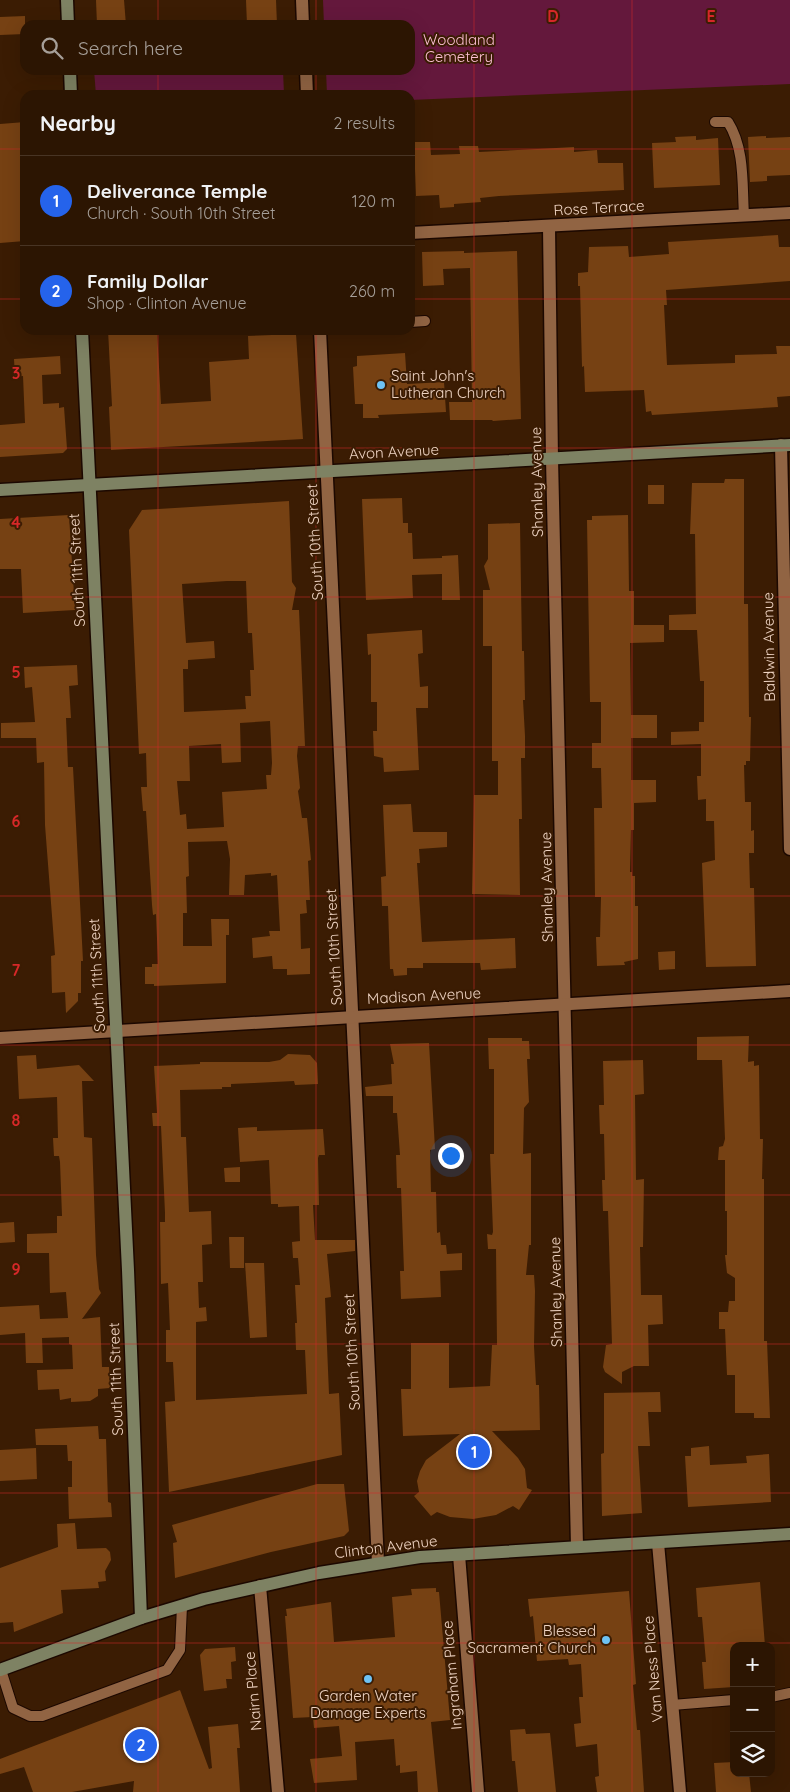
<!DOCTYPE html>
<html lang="en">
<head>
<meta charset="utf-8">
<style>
	body { margin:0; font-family:Quicksand,sans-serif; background:#341e0c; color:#f1f3f6 }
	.controls { position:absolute; right:15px; bottom:15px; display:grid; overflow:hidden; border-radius:10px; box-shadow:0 5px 20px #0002 }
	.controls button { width:45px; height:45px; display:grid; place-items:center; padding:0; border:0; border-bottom:1px solid #483424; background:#2c1502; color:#f1f3f6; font:25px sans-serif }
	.you { position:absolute; left:450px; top:1155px; width:18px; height:18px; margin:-12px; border:4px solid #fff; border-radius:50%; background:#1a73e8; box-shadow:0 0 0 8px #1a73e833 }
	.badge { display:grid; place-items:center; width:32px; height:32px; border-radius:50%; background:#2563eb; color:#fff; font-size:16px; font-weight:700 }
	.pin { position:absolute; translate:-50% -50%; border:2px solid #fff; box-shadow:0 1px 5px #0006 }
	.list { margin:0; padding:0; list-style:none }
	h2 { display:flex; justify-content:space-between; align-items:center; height:65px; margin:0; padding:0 20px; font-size:21px }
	h2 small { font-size:16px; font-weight:400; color:#a69f99 }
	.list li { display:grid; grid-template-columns:32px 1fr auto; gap:15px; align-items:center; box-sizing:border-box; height:90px; padding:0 20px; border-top:1px solid #483424 }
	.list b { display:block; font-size:19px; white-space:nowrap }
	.list p { margin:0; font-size:16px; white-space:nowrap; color:#a69f99 }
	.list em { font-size:16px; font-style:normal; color:#a69f99 }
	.icon { flex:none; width:28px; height:28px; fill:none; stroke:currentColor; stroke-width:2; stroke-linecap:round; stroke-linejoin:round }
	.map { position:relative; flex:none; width:790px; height:1792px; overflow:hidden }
	.search { position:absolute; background:#2c1502; box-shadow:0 5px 20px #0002; left:20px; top:20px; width:395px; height:55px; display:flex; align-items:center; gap:12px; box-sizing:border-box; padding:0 18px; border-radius:15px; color:#a69f99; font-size:19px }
	.panel { position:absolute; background:#2c1502; box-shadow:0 5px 20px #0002; left:20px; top:90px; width:395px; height:245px; border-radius:15px }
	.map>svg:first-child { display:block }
	.green { fill:#64183c }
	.building { fill:#764113; fill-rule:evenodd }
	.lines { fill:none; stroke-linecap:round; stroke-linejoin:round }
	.lane-casing { stroke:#1c0800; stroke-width:12 }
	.street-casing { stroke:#1c0800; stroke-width:15 }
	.secondary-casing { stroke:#1c0800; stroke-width:15 }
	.lane { stroke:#916443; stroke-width:10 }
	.street { stroke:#916443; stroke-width:12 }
	.secondary { stroke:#7e8263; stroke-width:12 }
	.grid { fill:none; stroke:#d62828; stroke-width:1; stroke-opacity:0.55 }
	.poi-dot { fill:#6ec2f3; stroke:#3b1c03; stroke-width:2 }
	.labels { text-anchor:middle; stroke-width:4; stroke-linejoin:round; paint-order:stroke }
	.park-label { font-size:15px; fill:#fcbfd4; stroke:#3b1c03 }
	.street-label { font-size:15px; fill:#eed3c2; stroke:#3b1c03 }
	.poi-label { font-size:15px; fill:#eed3c2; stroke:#3b1c03; text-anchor:start }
	.grid-label { font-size:16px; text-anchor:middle; font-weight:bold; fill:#d62828; stroke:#3b1c03; stroke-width:4; stroke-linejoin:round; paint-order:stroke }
</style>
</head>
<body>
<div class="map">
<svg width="790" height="1792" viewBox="0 0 790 1792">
	<rect width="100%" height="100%" fill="#3b1c03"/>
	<g class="green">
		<path d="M323,0H790V84L410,100V95H327L326,70H410V25H324Z"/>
		<path d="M94,70H283L284,95H96Z"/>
	</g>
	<g class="building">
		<path d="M96,0H124L126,25H97Z"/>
		<path d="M246,0H276L277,25H247Z"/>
		<path d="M25,16V34L0,35V17Z"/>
		<path d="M25,122V241L0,243V124Z"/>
		<path d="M696,136V140L718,138L720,185L654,188L652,143L676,142L675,137Z"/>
		<path d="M766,136V138L790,137V175L767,176V181L750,182L748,137Z"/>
		<path d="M414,142H430L431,155L460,154L459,146H478L479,152L556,148L574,147V152L597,150L598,163H623L624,190L499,196L480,198L481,202L454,204V207L440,208L439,195L416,196Z"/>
		<path d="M778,235L779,247H790V281L666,290L667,305H664L667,365L735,363V355L777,354L776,346H790V396L777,397L778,407L652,415L651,411L646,412L644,390L585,392L584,366L582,367L580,286H578V273L588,272L589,247L628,246L629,257L669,254L668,242Z"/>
		<path d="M464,251V253L517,251L521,419L493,421L492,420H450L449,402H472L470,268L443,269L444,285L423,286L422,252Z"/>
		<path d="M108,330H157L161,404L211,401L209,362L249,359L248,336L296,334L303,439L111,450L109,407L112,406Z"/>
		<path d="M405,353L407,384L444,382L446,412L378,415L379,418H363V404H355L353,367L357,366V356Z"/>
		<path d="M60,356L61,374L42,375L43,404L59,403V408L64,407L67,449L63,453L0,457V425L25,423L23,376L15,377L14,359Z"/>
		<path d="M725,479H744V604H748L749,717H751L750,761H746V765H744L745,802H751V831L754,830V853H749L750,888H754L756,966L706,967L702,863L715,860L714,821H706V799L698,800L697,776H701V744L671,745V732L699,731V722H704V681H700L697,630H669V615L696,614L695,534H690L692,483H724Z"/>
		<rect x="648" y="485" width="16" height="19"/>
		<path d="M402,498L403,523H408V533H412L413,559L442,558V556L458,555L460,600H442V574L412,575L413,598L366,600L362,499Z"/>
		<path d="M289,501L292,582L296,588L292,610H299L305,746H298L297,756L300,788L298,791L302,818H307L311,860L308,861L310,900H306L307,913L300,914L301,949L310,948V974L287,975V969H273L272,956L253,958L252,938L270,936L269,931H280L277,875L271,876V873L245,875L244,895H229L230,859L227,841L188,842L189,876L186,877L187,913H183V946H212L211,919H229V935H226V983L154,986V984H145V967H152V964H158L156,914L153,915L152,905L146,811H143L141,787H147L146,753L139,754L129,530L142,510ZM227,581H246L248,633H252L254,670H250L251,696H245L246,709L184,712L183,669H188V660L215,658L214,641L186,643L182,584ZM270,721L272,763L271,775H266L267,789L222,792L224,827L187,829L186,814L180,815L177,781H190L189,746L221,744L222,763L241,762L240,723Z"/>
		<path d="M69,515L75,610L23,613L21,569H0V519Z"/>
		<path d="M628,515L629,591H634V625H664V642L630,643L631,715H657V738H631V780H656V802L634,803V830H631L630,872H632V876H635V906H638V959L624,962L625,965L597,966L596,937H600L601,897H595L594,808H602L601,768H592V743H601V702H590L587,520H592V516Z"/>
		<path d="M520,523L522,651H524L525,700H523L525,736V758H521L522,819H519L520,895L472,894L474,795H498V761H492V646H483V590H490L484,566L488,559V524Z"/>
		<path d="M422,630L423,653L418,654L420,687L428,686V708H416L419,770L384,772L383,758L374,756L373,731H377V702H371V654L368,655L367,634Z"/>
		<path d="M77,665L78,685L69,686L71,718H66L68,767H73L83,961H81V993H78V1001L66,1013L65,992L52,993L51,956L55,955L45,825L44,762L37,763L36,738H1V723L35,722L32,687L25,688L24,667Z"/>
		<path d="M411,804L413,832H447V847L419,849L420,863H417L422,942L515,938L516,968L481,970L480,963H423V968H407V975L394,976L393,969H390L388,906H382L381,877L386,876L383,805Z"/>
		<path d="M675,951V969L659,970L658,952Z"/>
		<path d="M749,1036L748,1062L754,1061V1066L759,1065L760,1139H763L762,1179H764V1341H767L770,1418H754V1413H735V1375H727L725,1329H719V1312H728L729,1301H735V1278L727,1273L725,1255H727V1211H725V1160H718L719,1147L723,1146L725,1139L722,1060H697V1037Z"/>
		<path d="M488,1038H522V1041H529L530,1059H527L529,1102L524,1108L523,1154L531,1153V1245H529L526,1275H534L535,1291L534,1346L536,1385H539L540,1430L492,1431L518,1458L525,1469L527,1488L532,1490L519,1510L513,1506L496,1515L473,1519L450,1517L437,1512L431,1516L414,1496L419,1492L417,1481L420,1471L426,1460L460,1434L403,1436L401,1389H411V1343H449V1388L490,1386L492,1345H497L496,1249H488L487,1234L492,1235L493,1232L490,1154H494V1069H489Z"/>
		<path d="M429,1043L435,1149L430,1150L431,1192H436L437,1233L440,1232L441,1245H446L447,1254L462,1253V1270L440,1271L441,1297L401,1299L400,1271H404L401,1188H397L396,1155H400L397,1113H393V1096H366L365,1087L392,1084L391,1064H394L390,1044Z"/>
		<path d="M288,1054L310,1055L317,1063L318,1084L295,1085L294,1081L254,1083L231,1084V1087H222V1089L180,1090L181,1137H186L189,1212L211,1211L212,1244L202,1245L203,1282H198L199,1308L206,1307L207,1321L196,1322V1400L307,1394L305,1350H296L295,1323H297L295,1285H300L298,1258H293L292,1242L300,1241L299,1206L278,1207V1204H271L269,1160L240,1162L238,1128L257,1127V1131L323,1129L325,1155H319L318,1158L319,1205H313L315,1240H355V1251L327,1254L331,1297L325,1298L329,1394L339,1393L342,1455L169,1492L165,1402L175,1401L173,1362H166V1330H170L168,1283L161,1284L160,1222H165V1213L161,1126H153L152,1113H157L154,1066L200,1064V1062H269L280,1060Z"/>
		<path d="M36,1055L37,1069L79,1065L94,1081H82L84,1137L92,1138L96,1255L99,1289L101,1293L82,1319L100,1317L102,1367H109L110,1388L98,1389V1396L90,1401L71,1402V1398L60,1400L59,1389L38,1390L37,1370L73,1369L72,1345L69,1344V1337L42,1338L43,1363H26L25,1333L0,1335V1307L39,1305L40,1319L68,1318L66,1292L50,1293L49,1253H27V1234L57,1233V1216H62L60,1162L59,1156H54L53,1138H58L57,1097L19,1099L17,1056Z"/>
		<path d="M643,1060L644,1094L635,1095L636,1180L644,1179L643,1247H640L641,1295H662L663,1324L648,1325L649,1366H634L622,1372V1384L605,1372L603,1367L606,1345L612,1344L608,1211H603L602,1180H605L604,1134H600L599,1105H604L603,1061Z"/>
		<path d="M240,1167V1182H225L224,1168Z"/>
		<path d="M14,1222L15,1242L0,1243V1223Z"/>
		<path d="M229,1237H244V1268H230Z"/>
		<path d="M245,1263H264L267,1337L250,1338Z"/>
		<path d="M660,1392L661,1412H648L650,1446H638L642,1513L602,1516L601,1454L604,1453V1393Z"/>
		<path d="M98,1426L99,1439H106L108,1502L111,1503L112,1517L69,1519L68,1487H72V1461H68L67,1445H36L35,1429Z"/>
		<path d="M709,1446L710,1465L747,1463L746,1456L769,1454L771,1502L688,1507L685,1456H691V1448Z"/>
		<path d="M36,1448L37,1479L0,1481V1450Z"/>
		<path d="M317,1484H344L349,1531L344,1536L271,1552L175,1578L173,1543L177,1542L172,1525Z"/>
		<path d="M75,1523L77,1549L106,1548L110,1552L111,1560L105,1571L106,1581L98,1582L99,1588L61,1590L63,1613L14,1632L13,1622L0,1623V1568L58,1547L57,1524Z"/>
		<path d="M760,1582L765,1646H734V1687L704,1689L702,1662H706L702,1617H698L696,1588Z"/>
		<path d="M436,1588V1592H439L450,1720L431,1722L438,1792H418L417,1771L400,1773V1765L396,1766L394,1739L355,1742L357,1780L314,1783L310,1759L342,1756L339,1726L314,1728L313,1717L293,1718L285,1616H287L286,1609L331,1602L334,1642L395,1637L392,1597L412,1595L411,1589Z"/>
		<path d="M629,1591L636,1684L633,1685L637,1730H640L644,1792H597L595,1777L599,1776L597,1744L576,1747L574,1724L581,1723L579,1697H583L581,1664L569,1665L568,1659L537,1661L533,1616L530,1617L528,1599Z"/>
		<path d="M235,1647L236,1661L231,1662L232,1679H226L227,1688L204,1691L200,1655L205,1649Z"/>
		<path d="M180,1690L209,1769L212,1768L208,1727L238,1724L240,1748H237L240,1792H133L134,1781L72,1792H33L24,1767L0,1774V1759Z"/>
		<path d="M525,1729L526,1734L550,1733L556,1792H518L515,1761H512L510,1730Z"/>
		<path d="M734,1762V1773H749L751,1792H716L714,1763Z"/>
	</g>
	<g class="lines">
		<defs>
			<g id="lane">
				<path d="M715,122H728C745,149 742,184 744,215"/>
				<path d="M410,322L425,321"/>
				<path d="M1,1670L13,1708L30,1716H42L167,1670L180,1650L182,1606"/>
				<path d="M771,1697L790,1693"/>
				<path d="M672,1705L734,1700"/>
			</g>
			<g id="street">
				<path d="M302,0L303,25"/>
				<path d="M306,70L307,95"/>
				<path d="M549,227L552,459L577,1546"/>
				<path d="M410,233L790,213"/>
				<path d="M320,330L378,1563"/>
				<path d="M781,445L790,849"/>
				<path d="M0,1038L790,991"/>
				<path d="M658,1543L680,1792"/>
				<path d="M459,1555L478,1792"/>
				<path d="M260,1586L278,1792"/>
			</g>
			<g id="secondary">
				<path d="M67,0L68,25"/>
				<path d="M70,70L71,95"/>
				<path d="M82,330L128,1270L141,1618"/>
				<path d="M0,490L790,445"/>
				<path d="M0,1670L141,1618L204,1599L319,1573L420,1557L790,1534"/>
			</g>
		</defs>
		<use href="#lane" class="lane-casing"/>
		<use href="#street" class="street-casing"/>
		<use href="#secondary" class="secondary-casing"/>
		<use href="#lane" class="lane"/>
		<use href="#street" class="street"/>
		<use href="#secondary" class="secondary"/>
	</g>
	<path class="grid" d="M158,0V25M316,0V25M474,0V1792M632,0V1792M158,70V95M316,70V95M0,149H25M410,149H790M0,299H25M410,299H790M158,330V1792M316,330V1792M0,448H790M0,597H790M0,747H790M0,896H790M0,1045H790M0,1195H790M0,1344H790M0,1493H790M0,1643H790"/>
	<g class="poi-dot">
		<circle cx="381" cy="385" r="5"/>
		<circle cx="606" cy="1640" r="5"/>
		<circle cx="368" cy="1679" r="5"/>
	</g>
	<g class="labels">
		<g class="park-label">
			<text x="459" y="45">Woodland<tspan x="459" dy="17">Cemetery</tspan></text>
		</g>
		<g class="street-label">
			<text transform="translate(599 208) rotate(-3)" y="5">Rose Terrace</text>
			<text transform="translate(394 452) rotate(-3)" y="5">Avon Avenue</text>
			<text transform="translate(537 482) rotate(-91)" y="5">Shanley Avenue</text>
			<text transform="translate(315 542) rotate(-93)" y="5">South 10th Street</text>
			<text transform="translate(77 570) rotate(-93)" y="5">South 11th Street</text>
			<text transform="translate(769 647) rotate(-91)" y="5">Baldwin Avenue</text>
			<text transform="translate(547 887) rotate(-91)" y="5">Shanley Avenue</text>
			<text transform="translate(334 947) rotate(-93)" y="5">South 10th Street</text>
			<text transform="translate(97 975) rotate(-93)" y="5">South 11th Street</text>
			<text transform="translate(424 996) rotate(-3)" y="5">Madison Avenue</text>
			<text transform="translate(556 1292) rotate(-91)" y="5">Shanley Avenue</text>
			<text transform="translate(352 1352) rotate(-93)" y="5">South 10th Street</text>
			<text transform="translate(116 1379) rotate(-92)" y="5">South 11th Street</text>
			<text transform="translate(386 1547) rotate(-7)" y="5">Clinton Avenue</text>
			<text transform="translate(653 1669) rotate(-95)" y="5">Van Ness Place</text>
			<text transform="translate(452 1675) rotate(-95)" y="5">Ingraham Place</text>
			<text transform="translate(253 1691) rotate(-95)" y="5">Nairn Place</text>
		</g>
		<g class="poi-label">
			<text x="391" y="381">Saint John's<tspan x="391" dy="17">Lutheran Church</tspan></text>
			<text x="596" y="1636" text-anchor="end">Blessed<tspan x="596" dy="17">Sacrament Church</tspan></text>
			<text x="368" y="1701" text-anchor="middle">Garden Water<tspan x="368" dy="17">Damage Experts</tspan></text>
		</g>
	</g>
	<g class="grid-label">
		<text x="553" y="22">D</text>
		<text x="711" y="22">E</text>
		<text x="16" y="379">3</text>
		<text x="16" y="528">4</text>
		<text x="16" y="678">5</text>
		<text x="16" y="827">6</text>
		<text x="16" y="976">7</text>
		<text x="16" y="1126">8</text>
		<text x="16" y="1275">9</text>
	</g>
</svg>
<div class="controls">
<button>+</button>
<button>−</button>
<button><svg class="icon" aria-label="layers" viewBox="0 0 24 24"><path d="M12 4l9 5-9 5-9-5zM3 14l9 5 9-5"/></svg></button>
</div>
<div class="you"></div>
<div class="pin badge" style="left:474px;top:1452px">1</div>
<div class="pin badge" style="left:141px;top:1745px">2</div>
<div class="search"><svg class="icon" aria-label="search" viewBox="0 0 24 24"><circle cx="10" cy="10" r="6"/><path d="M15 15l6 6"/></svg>Search here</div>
<section class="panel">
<h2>Nearby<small>2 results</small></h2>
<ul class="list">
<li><span class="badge">1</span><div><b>Deliverance Temple</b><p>Church · South 10th Street</p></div><em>120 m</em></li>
<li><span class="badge">2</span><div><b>Family Dollar</b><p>Shop · Clinton Avenue</p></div><em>260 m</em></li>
</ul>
</section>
</div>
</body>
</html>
